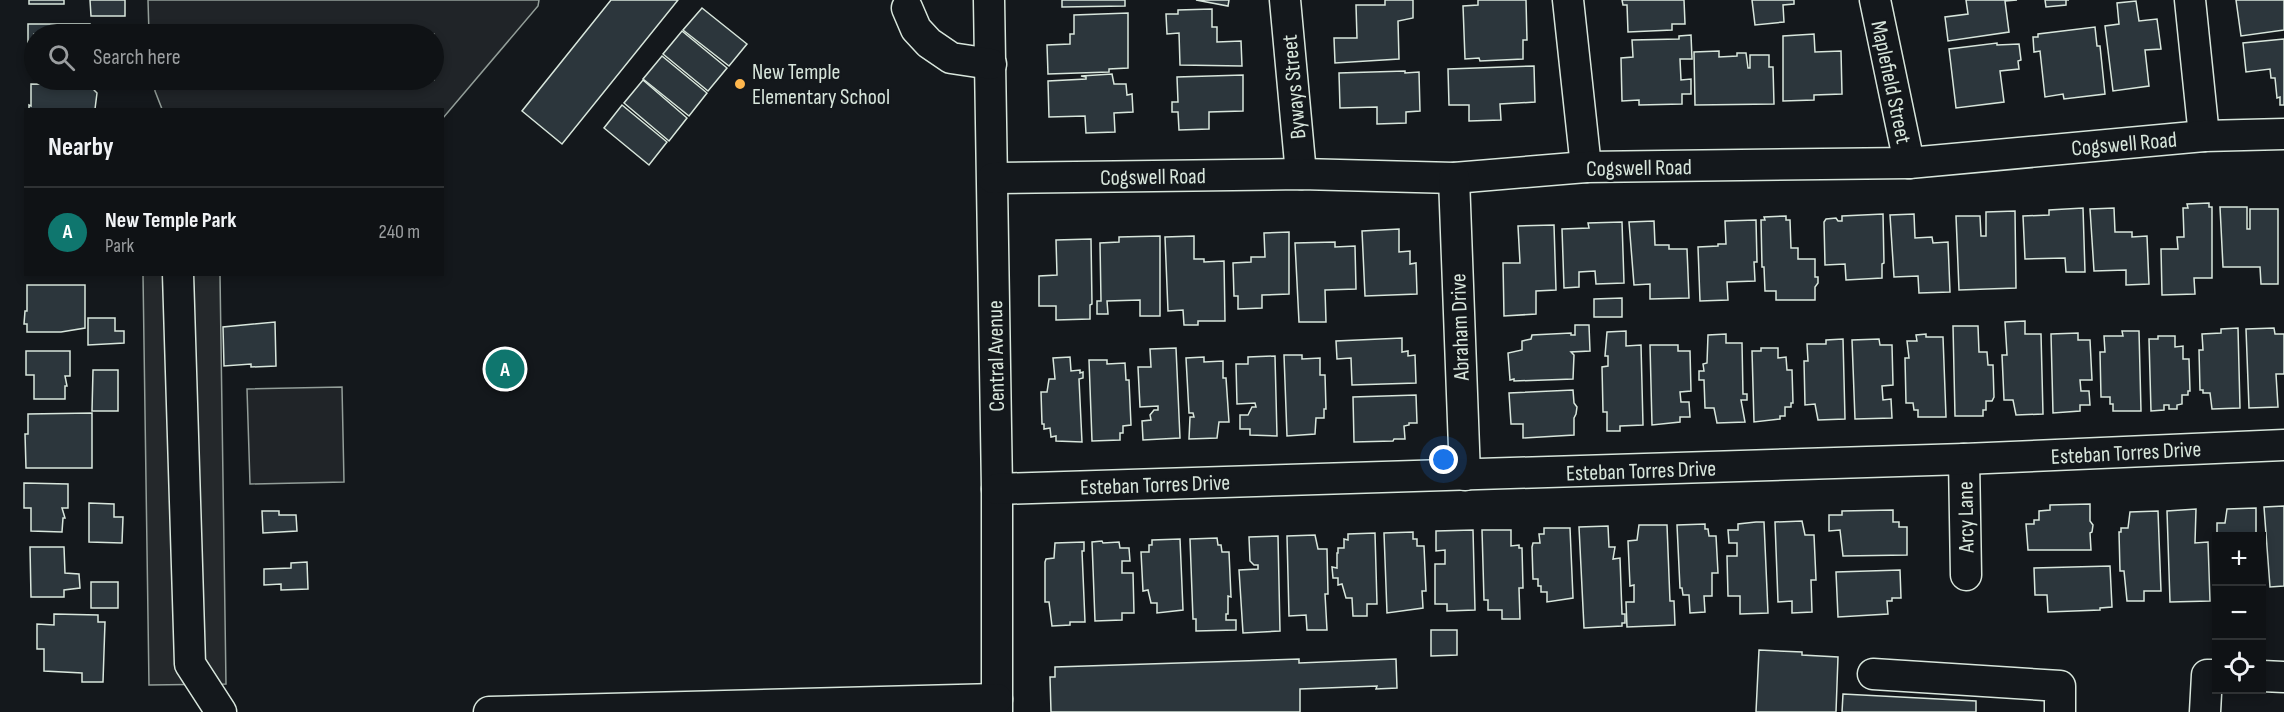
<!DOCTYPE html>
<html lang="en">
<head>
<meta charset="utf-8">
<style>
	body { margin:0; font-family:"Sofia Sans Condensed",sans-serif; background:#1d2022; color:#f1f3f6 }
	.controls { position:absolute; right:18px; bottom:18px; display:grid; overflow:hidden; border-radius:0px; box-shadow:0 3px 9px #0003 }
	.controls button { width:54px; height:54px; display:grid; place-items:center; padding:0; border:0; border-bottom:2px solid #2f3234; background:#0f1215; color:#f1f3f6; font:30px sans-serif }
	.you { position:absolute; left:1444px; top:460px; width:21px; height:21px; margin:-15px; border:4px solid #fff; border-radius:50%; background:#1a73e8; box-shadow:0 0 0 9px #1a73e833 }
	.badge { display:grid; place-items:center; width:39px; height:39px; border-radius:50%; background:#0f766e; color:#fff; font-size:20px; font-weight:700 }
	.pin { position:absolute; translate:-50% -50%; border:3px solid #fff; box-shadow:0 2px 6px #0006 }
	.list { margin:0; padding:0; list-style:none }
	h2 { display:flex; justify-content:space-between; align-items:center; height:78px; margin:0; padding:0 24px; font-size:26px }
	h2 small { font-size:20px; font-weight:400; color:#9b9ea0 }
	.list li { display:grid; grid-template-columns:39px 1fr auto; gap:18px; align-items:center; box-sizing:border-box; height:90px; padding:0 24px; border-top:2px solid #2f3234 }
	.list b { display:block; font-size:22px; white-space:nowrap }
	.list p { margin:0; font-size:20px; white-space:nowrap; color:#9b9ea0 }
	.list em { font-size:20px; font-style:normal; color:#9b9ea0 }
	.icon { flex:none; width:33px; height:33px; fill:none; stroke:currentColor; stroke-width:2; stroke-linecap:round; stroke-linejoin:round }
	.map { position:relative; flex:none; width:2284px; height:712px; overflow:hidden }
	.search { position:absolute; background:#0f1215; box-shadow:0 3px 9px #0003; left:24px; top:24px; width:420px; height:66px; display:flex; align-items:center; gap:15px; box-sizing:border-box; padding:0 21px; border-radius:33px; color:#9b9ea0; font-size:22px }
	.panel { position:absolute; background:#0f1215; box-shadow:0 3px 9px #0003; left:24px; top:108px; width:420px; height:168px; border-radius:0px }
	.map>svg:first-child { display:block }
	.green { fill:#202428; stroke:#939e99; stroke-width:1.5 }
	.parking { fill:#24282b; stroke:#939e99; stroke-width:1.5 }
	.building { fill:#2c363c; stroke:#d8e6dc; stroke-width:1.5 }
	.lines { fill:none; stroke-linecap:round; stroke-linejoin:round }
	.minor-casing { stroke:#d8e6dc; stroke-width:33 }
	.minor { stroke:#14181c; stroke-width:30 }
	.poi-dot { fill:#ffb74d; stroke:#14181c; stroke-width:2 }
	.labels { text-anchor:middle; stroke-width:4.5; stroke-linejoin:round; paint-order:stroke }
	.poi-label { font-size:22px; fill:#d8e6dc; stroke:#14181c; text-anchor:start }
	.street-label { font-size:22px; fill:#d8e6dc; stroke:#14181c }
</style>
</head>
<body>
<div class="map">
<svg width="2284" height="712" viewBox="0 0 2284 712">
	<rect width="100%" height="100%" fill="#14181c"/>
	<g class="green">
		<path d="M148,0H539L538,6L443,118L442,110L162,109L155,91L154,80H434V34H149Z"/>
		<path d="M342,387L344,482L250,484L247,389Z"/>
	</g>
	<path class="parking" d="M143,275H220L226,684L149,685Z"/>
	<g class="building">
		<rect x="29" y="0" width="35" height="4"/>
		<path d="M90,0H125V16H91Z"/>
		<path d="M611,0H678L562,144L522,111Z"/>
		<path d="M1062,0H1125V6L1062,7Z"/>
		<path d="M1196,0H1229L1228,6Z"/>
		<path d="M1385,0H1413V18L1398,21L1399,59L1335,63L1334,38H1357L1356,5H1385Z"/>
		<path d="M1478,0H1526L1527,40H1523V59L1480,61L1479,58L1465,59L1463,6L1478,5Z"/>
		<path d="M1622,0H1684L1685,24H1672V30L1628,32L1627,5H1623Z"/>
		<path d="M1752,0H1794V4L1783,5L1784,22L1755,25Z"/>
		<path d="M1966,0H2017L2005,1L2009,32L1948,41L1945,17L1968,14Z"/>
		<path d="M2045,0H2069H2066V5L2046,7Z"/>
		<path d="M2236,0H2284V30L2241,36Z"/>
		<path d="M2136,1L2139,21L2157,19L2161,49L2145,50L2149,86L2113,91L2105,26L2119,24L2117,3Z"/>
		<path d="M702,8L747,44L729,66L683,30Z"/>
		<path d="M1212,9V27H1217V42L1241,41L1242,66L1180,65L1179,33L1167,34L1166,14H1178V10Z"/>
		<path d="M1128,13V68L1109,69V72L1048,74L1047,45L1070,44V34H1074V15Z"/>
		<path d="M28,24H90V34H34V48H28Z"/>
		<path d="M2095,27L2097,46H2100L2105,94L2064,99L2063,94L2045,97L2040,51L2034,52L2033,37H2038V34Z"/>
		<path d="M682,31L727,68L708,91L663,54Z"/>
		<path d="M1814,34L1815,52L1841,51L1842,94L1814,95V100L1783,101V36Z"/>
		<path d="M1691,35L1692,59H1680L1681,80L1691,79V94H1682V104L1639,105V100L1622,101L1621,58L1633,57L1632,40L1679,39V36Z"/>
		<path d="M2284,39V105H2280V97L2277,98L2275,78H2271L2270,69L2246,72L2243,43Z"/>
		<path d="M1997,43V45L2019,44L2021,60L2018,61L2019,69L2000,71L2004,102L1956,108L1949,49Z"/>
		<path d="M1719,51V57L1737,56V53H1746L1748,68H1750V55H1769V67H1773L1774,104L1695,105L1694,52Z"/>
		<path d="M662,56L707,93L689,116L643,79Z"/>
		<path d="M1534,66L1535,102L1500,104L1501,120L1469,121V105H1449L1448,69Z"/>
		<path d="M1405,71V73L1419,72L1420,111L1406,112V123L1377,124V107L1340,108L1339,73Z"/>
		<path d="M1112,74L1114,84H1126L1127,95L1132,94L1133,112L1114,113L1115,132L1086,133L1085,116L1049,117L1048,81L1086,79V77L1081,76Z"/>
		<path d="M1243,75V111L1209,112V129L1179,130L1178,112H1172V102H1178L1177,77Z"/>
		<path d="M643,80L687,118L669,141L624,103Z"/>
		<path d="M31,84L94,85V90L97,93L95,109L29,110V105L31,106Z"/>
		<path d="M622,105L667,142L649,165L604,128Z"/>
		<path d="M2209,203V207H2212V278H2194L2195,294L2162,295L2161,249H2178L2177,237H2184L2183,208H2188L2187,204Z"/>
		<path d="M2220,207H2247V229H2250V209H2278V284H2261L2260,267H2223Z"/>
		<path d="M2083,208L2085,272H2066L2065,258L2025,259L2023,216L2049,215V210Z"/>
		<path d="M2114,208L2115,232H2132V237L2147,236L2149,284L2126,285V270L2094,271L2090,209Z"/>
		<path d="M2015,211L2016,288L1959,290L1956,216H1980L1981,236H1986V212Z"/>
		<path d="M1883,214L1884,263L1882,264V278L1846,280L1845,264L1825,265L1824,222L1826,219L1836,218L1838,221H1842V216Z"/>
		<path d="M1914,214L1915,238L1932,237L1933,243L1948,242L1950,292L1919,293L1918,276L1894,277L1890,215Z"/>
		<path d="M1786,216V220H1790L1791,248H1798V259H1815V277H1818V283L1815,287V300H1776V291H1765L1764,267H1762L1761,220H1765L1764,217Z"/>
		<path d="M1756,220L1757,262H1754L1755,281L1727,282L1728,300L1700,301L1698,247L1718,246V244H1726L1725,221Z"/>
		<path d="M1654,221L1655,245H1669V249H1687L1689,298L1650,299V284L1634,285L1629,222Z"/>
		<path d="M1622,222L1624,283L1596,284L1595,271L1579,272V287L1564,288L1562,229L1589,228L1588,223Z"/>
		<path d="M1554,225L1556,290L1536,291V314L1504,316L1503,263H1520L1518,226Z"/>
		<path d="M1399,229V252L1410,251V264L1416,263L1417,294L1365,296L1362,231Z"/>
		<path d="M1289,232V294L1262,295V308L1238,309V296H1234L1233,263L1251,262V257H1265L1264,233Z"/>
		<path d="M1160,236V316H1140V300L1107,301L1108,314H1097V301H1101L1100,243L1119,242V237Z"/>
		<path d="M1194,236V259H1204V262L1224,261L1225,321H1198V325H1184L1183,310L1168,311L1165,237Z"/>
		<path d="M1091,239L1092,304L1090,305V319L1056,320V306H1039V276L1057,275L1056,240Z"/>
		<path d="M1335,242V247L1355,246L1356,289L1325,290L1326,322H1299L1295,243Z"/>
		<path d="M27,285H85V328L61,332H27V324H24L25,311H27Z"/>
		<path d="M1622,298V317H1594V299Z"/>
		<path d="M88,318H115V331H124V343L88,345Z"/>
		<path d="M2025,321V334H2041L2043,414L2016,415L2013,400H2004L2002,355H2007L2005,322Z"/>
		<path d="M275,322L276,366L251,367V364L224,366L223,327Z"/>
		<path d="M1575,325H1589L1590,351L1571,352L1574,355L1573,379L1514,381V379L1510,380L1508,353L1522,350V341L1531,339L1532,335L1571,333V335H1575Z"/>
		<path d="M1953,326H1978L1979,352H1987L1988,365H1993L1994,397L1992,401H1986V410H1983V416H1955Z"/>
		<path d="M2238,328L2240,408L2212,409L2210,393H2203V390H2200L2199,350H2203L2202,334L2221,333V329Z"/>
		<path d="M2274,328L2275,334H2284V374H2276L2278,407L2249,408L2246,329Z"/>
		<path d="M1626,331V346L1641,345L1643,425L1620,426V431H1607V412H1603L1602,367L1608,366V356H1605L1607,332Z"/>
		<path d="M2122,331H2139L2141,411H2113V404H2110V397H2101L2100,352H2105L2104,336H2123Z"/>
		<path d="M2078,333V340H2090L2092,380H2080L2081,391H2089L2090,405H2080V411L2053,413L2051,334Z"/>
		<path d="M1726,334V343H1742L1743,394H1747V400H1741L1745,422L1717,423L1714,408H1705L1704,380H1699V371H1704L1703,364L1707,363L1708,335Z"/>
		<path d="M1926,334V337H1943L1946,417H1918V410H1914L1913,403H1906L1905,358H1909L1907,341H1917L1916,335Z"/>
		<path d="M2158,336H2175V347L2183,346V359H2189L2190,391H2188V395H2182V404L2177,405V409H2169V405H2164V410L2151,411L2149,339H2158Z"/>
		<path d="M1402,338V352L1408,351V356L1415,355L1416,383L1352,385L1351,358L1337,359L1336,341Z"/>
		<path d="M1843,339L1845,419L1818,420L1815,404L1805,405L1804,361H1808L1807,344H1826V340Z"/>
		<path d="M1879,339L1880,345H1892L1893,385L1882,386L1883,400L1891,399L1892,418L1855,419L1852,340Z"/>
		<path d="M1650,345H1678V351H1690L1691,391L1680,392L1681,402H1689L1690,417H1680V422L1652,425Z"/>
		<path d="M1176,348L1180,438L1143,440L1142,421L1151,420L1150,415L1154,410H1158V406L1140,407L1138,367H1151L1150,349Z"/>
		<path d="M1761,348H1778V358L1786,357L1787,370H1792L1793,403H1791V407H1785V416H1780V419L1754,422L1752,351H1761Z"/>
		<path d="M26,351H70V376H65L67,386H65V399H34V375H26Z"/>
		<path d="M1284,355H1302V359L1320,358V375H1325L1326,409H1324V418H1316L1315,434L1287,436Z"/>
		<path d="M1275,356L1277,436L1250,435V429H1240V415H1248L1252,407H1256L1255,403L1237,404L1236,364H1248V357Z"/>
		<path d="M1070,357L1071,371L1080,370V373L1083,372V378L1079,379L1082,442L1056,441V436L1051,437L1050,428L1044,429V424H1042L1041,392H1047L1049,379H1055L1053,358Z"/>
		<path d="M1204,357V362L1223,361V378H1226L1229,422H1219L1217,438L1189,439L1190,417H1194L1193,413H1189L1186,358Z"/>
		<path d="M1089,360H1107V364L1125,363L1126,380H1129L1131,425L1123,426V433H1120V440L1092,441Z"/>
		<path d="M93,370H118V411H92Z"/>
		<path d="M1573,390L1574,403L1577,407L1576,414L1574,418V435L1523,438V424H1511L1509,393Z"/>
		<path d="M1416,395L1417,423H1409V425L1404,426L1405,439H1394L1393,441L1354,442L1353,397Z"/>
		<path d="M92,413V468H26L25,434H28V414Z"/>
		<path d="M24,483L68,484V508H62L65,518H63L62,532L31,531V508H24Z"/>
		<path d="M89,503L114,504V517H123L122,543L89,542Z"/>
		<path d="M2090,504V521L2093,525L2092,532L2090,533L2091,550H2028L2026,524H2034V520H2039V511L2050,510V505Z"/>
		<path d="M2284,506V586L2270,587L2264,507Z"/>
		<path d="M2256,508V536H2217V523H2225L2227,509Z"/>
		<path d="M2196,509L2195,543L2208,542L2210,601L2170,602L2167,511Z"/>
		<path d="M1893,510V522H1899V527H1907V555L1843,556L1840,530L1829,531V515H1842V511Z"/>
		<path d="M262,511H279V515H296L297,531L263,533Z"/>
		<path d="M2158,511L2161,591H2144V601H2127L2124,571H2120L2119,532H2121V528H2128L2130,512Z"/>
		<path d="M1802,521L1805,535H1814L1816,580H1811L1812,612L1792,613V601L1778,602L1775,522Z"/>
		<path d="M1756,522H1764L1768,613L1740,614V596H1728L1727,556H1737V543H1729L1728,530H1738V524Z"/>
		<path d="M1705,524V529H1708L1709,536H1716L1718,573H1712V596H1704L1705,612L1690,613L1689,595H1683L1682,588H1680L1677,525Z"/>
		<path d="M1639,525H1667L1670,601H1674L1675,625L1627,627L1626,602H1634V585L1630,586L1628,541L1637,540Z"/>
		<path d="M1608,526L1609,547H1615L1613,559L1620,558L1622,614H1625V623H1622V626L1584,628L1579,527Z"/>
		<path d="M1544,528H1570L1573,598L1547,602V592H1541V586H1538V579H1533L1532,547L1533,543H1540L1539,534H1544Z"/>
		<path d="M1473,530L1475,610L1447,611V604H1435V564H1445V550L1436,551V531Z"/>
		<path d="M1482,530H1511V546L1519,545V548H1522L1523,588H1519L1520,619H1502V610H1488V600H1484Z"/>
		<path d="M1413,532V539H1417V546H1424L1426,591H1422L1423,608L1387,613L1384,533Z"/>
		<path d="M1375,533L1377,604H1367V616H1353L1352,598H1346L1342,584L1338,585V578H1333L1332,567L1337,568V553H1338V548H1344V539L1348,540V534Z"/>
		<path d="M1315,535L1318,549H1327L1328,594H1325L1327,630H1307L1306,615L1289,616L1287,536Z"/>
		<path d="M1278,536L1280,631L1243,633L1239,570L1258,569V565H1254L1250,561L1249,537Z"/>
		<path d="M1217,538L1218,545H1221L1222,552H1229L1231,597L1228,596V614H1226V620H1236V630L1196,631V619H1193L1190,539Z"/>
		<path d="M1180,539L1183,610L1157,613V603H1151L1148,590L1143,591L1141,552H1149V545H1152V540Z"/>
		<path d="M1102,541L1103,543L1119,542L1120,548H1129L1130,561H1122V573H1133L1134,613H1122V620L1095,621L1092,542Z"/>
		<path d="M1084,542V551H1082L1085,622H1070V625L1052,626L1049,602H1045V562L1046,559L1054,558L1055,543Z"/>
		<path d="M30,547H64L65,573L79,574L80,588L64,590V597H31Z"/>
		<path d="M307,562L308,589L281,590V584L264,585V569L291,568V563Z"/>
		<path d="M2110,566L2112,607L2100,608V610L2048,612L2047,595H2035L2034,568Z"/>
		<path d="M1900,570L1901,598H1892V601H1887L1888,614L1838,617L1836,572Z"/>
		<rect x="91" y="582" width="27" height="26"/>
		<path d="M54,614L98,615V622H105L103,682H82V673L44,671V649H37V624L54,625Z"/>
		<path d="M1431,630H1457V655L1431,656Z"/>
		<path d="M1759,650L1802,652V655L1838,657L1836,712H1756Z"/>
		<path d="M1299,659V663L1396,659L1397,688L1376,689L1377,686L1300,689V712H1051L1050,677H1055V667Z"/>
		<path d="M1843,694L1976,701V712H1842Z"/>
	</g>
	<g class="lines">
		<defs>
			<g id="minor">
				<path d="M989,0L997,489V712"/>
				<path d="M1285,0L1301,174"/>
				<path d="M1568,0L1586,167"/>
				<path d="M1875,0L1909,163"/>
				<path d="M2190,0L2204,136"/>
				<path d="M907,8L916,29L929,43L951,58L991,64"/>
				<path d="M993,178L1301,174L1454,178L1586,167L1909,163L2204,136L2284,134"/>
				<path d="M1454,178L1465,475"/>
				<path d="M178,274L190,664L221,712"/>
				<path d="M1964,459L1966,575"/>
				<path d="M997,489L1964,459L2284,445"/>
				<path d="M1873,674L2060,686V712"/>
				<path d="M2262,676L2284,677"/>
				<path d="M489,712L997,699"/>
				<path d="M2205,712L2207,675H2216"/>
			</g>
		</defs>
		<use href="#minor" class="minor-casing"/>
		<use href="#minor" class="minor"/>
	</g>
	<circle class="poi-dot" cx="740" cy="84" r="6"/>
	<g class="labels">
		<g class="poi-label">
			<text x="752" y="79">New Temple<tspan x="752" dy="25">Elementary School</tspan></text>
		</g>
		<g class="street-label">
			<text transform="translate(1892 82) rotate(78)" y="8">Maplefield Street</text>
			<text transform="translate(1293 87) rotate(-95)" y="8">Byways Street</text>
			<text transform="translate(2124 143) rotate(-5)" y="8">Cogswell Road</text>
			<text transform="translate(1639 167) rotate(-1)" y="8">Cogswell Road</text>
			<text transform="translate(1153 176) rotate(-1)" y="8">Cogswell Road</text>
			<text transform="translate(1459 327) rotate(-92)" y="8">Abraham Drive</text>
			<text transform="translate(995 356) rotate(-91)" y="8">Central Avenue</text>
			<text transform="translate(2126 452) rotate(-3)" y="8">Esteban Torres Drive</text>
			<text transform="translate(1641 470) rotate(-2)" y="8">Esteban Torres Drive</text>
			<text transform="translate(1155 484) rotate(-2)" y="8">Esteban Torres Drive</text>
			<text transform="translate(1965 517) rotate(-91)" y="8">Arcy Lane</text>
		</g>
	</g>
</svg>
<div class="controls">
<button>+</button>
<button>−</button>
<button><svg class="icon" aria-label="locate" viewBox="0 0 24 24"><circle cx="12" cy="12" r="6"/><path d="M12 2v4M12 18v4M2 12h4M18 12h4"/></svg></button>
</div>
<div class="you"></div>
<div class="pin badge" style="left:505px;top:369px">A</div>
<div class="search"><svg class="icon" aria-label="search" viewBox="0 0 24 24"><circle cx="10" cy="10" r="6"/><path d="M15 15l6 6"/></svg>Search here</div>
<section class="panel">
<h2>Nearby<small></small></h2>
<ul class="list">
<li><span class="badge">A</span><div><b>New Temple Park</b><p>Park</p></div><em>240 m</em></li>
</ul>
</section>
</div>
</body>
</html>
